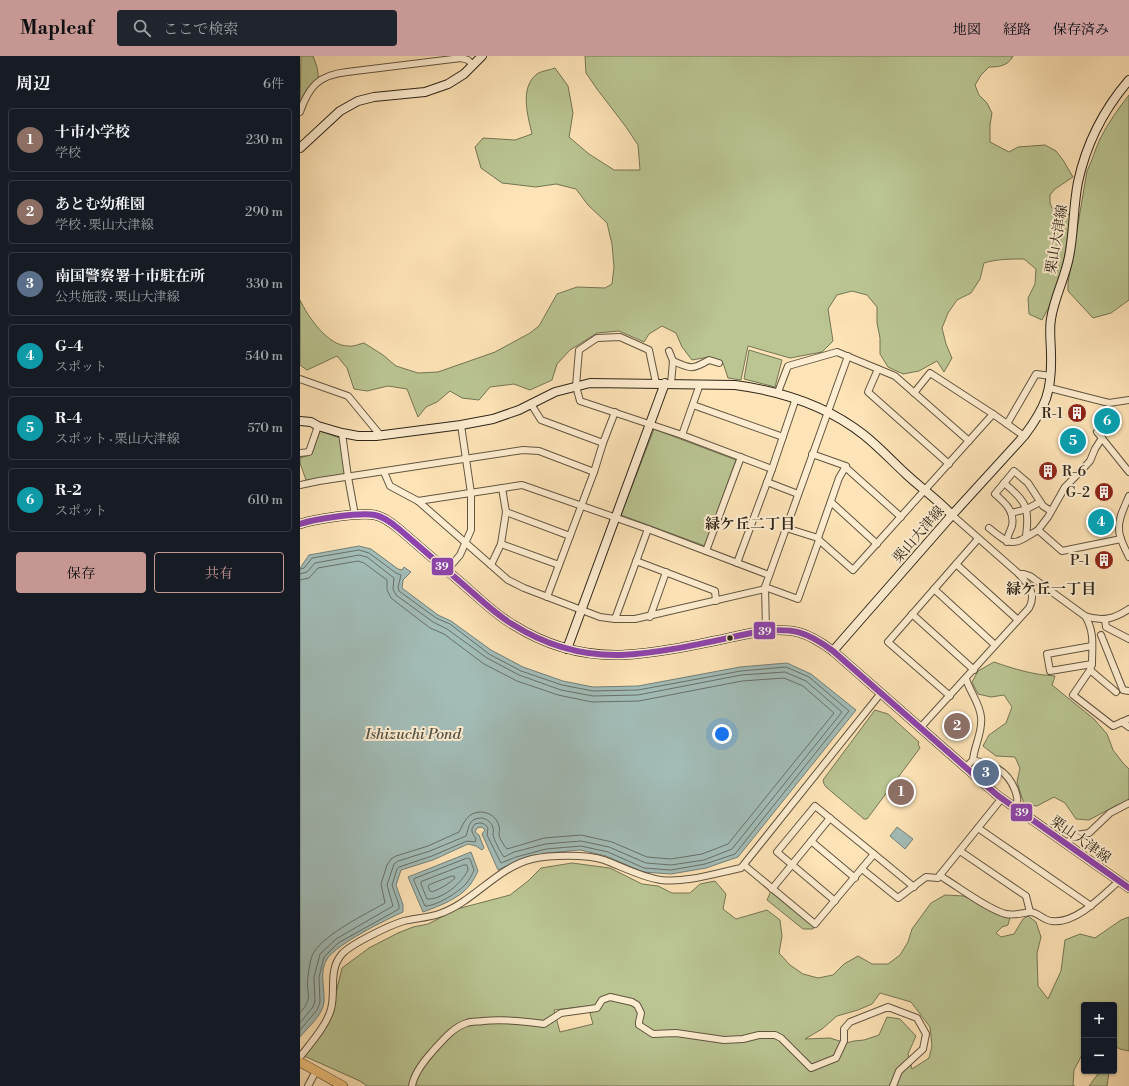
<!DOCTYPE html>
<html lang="ja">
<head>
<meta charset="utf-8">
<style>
	body { margin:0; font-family:"Libre Bodoni","Noto Serif JP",serif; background:#20242c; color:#f1f3f6 }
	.controls { position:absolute; right:12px; bottom:12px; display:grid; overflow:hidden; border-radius:4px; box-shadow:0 1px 3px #0004 }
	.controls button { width:36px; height:36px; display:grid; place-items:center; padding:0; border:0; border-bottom:1px solid #363941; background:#171b24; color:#f1f3f6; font:20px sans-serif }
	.you { position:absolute; left:422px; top:678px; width:14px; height:14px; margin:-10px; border:3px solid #fff; border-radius:50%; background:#1a73e8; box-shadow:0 0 0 6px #1a73e833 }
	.badge { display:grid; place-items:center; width:26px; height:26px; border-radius:50%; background:#c59692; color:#fff; font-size:13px; font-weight:700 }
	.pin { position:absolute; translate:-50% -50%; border:2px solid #fff; box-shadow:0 1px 4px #0006 }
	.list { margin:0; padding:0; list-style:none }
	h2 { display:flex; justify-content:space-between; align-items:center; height:52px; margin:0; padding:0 16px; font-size:17px }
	h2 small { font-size:13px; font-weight:400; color:#9ea1a6 }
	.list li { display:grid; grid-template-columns:26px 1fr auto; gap:12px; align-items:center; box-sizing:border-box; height:64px; margin:0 8px 8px; padding:0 8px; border:1px solid #363941; border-radius:4px }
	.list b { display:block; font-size:15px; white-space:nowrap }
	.list p { margin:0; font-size:13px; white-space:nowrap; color:#9ea1a6 }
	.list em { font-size:13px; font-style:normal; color:#9ea1a6 }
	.actions { display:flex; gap:8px; padding:12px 16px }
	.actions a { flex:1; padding:9px 0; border:1px solid #c59692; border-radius:4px; text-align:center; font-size:14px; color:#c59692 }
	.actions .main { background:#c59692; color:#111 }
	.icon { flex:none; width:22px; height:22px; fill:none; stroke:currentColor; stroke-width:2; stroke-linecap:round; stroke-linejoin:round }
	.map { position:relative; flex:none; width:829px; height:1030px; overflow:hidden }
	header { display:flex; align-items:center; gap:24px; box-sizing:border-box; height:56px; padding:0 20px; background:#c59692; color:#111 }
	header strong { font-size:19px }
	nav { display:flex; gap:22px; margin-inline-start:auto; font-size:14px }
	.search { width:280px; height:36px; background:#20242c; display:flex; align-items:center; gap:10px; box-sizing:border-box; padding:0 14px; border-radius:4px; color:#9ea1a6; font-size:15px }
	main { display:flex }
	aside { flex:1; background:#171b24 }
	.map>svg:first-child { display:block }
	.green { fill:#bac592; stroke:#747556; fill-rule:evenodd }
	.water { fill:#a2bcb7; stroke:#748078 }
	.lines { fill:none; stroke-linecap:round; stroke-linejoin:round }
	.shore { stroke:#687068; stroke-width:1 }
	.street-casing { stroke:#625540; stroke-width:8 }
	.secondary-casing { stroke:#2e2519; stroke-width:10 }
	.primary-casing { stroke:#2e2519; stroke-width:10 }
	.street { stroke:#feedd0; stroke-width:6 }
	.secondary { stroke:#feedd0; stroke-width:8 }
	.primary { stroke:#efc27c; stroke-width:9 }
	.bus-1-casing { stroke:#feedd0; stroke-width:9 }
	.bus-1 { stroke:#8e44ad; stroke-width:6 }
	.bus-dot { fill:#2e2519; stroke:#feedd0; stroke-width:1.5 }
	.labels { text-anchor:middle; stroke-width:4; stroke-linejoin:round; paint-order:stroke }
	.street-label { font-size:14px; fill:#2e2519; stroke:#feedd0 }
	.poi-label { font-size:14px; fill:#2e2519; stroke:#feedd0; text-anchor:end }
	.neighbourhood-label { font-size:15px; font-weight:bold; fill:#2e2519; stroke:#feedd0 }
	.water-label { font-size:15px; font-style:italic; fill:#515248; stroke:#feedd0 }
	.line-badge { stroke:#feedd0; stroke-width:1.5 }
	.badge-label { font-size:11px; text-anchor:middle; font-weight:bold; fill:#fff }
</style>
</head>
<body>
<header>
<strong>Mapleaf</strong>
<div class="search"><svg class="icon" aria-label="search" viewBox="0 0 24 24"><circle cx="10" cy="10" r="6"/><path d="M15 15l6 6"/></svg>ここで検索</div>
<nav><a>地図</a><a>経路</a><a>保存済み</a></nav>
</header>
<main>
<aside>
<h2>周辺<small>6件</small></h2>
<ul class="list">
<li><span class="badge" style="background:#8d6e63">1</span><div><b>十市小学校</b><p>学校</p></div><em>230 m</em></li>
<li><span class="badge" style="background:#8d6e63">2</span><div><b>あとむ幼稚園</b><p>学校 · 栗山大津線</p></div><em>290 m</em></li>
<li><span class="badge" style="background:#5c6f8a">3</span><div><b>南国警察署十市駐在所</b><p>公共施設 · 栗山大津線</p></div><em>330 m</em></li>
<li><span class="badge" style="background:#0f9aa8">4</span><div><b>G-4</b><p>スポット</p></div><em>540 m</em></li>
<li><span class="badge" style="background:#0f9aa8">5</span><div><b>R-4</b><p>スポット · 栗山大津線</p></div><em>570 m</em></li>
<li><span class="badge" style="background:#0f9aa8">6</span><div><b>R-2</b><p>スポット</p></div><em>610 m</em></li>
</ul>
<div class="actions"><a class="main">保存</a><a>共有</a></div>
</aside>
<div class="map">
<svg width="829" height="1030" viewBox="0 0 829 1030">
	<rect width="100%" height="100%" fill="#fee4b7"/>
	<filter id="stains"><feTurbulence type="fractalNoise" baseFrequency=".005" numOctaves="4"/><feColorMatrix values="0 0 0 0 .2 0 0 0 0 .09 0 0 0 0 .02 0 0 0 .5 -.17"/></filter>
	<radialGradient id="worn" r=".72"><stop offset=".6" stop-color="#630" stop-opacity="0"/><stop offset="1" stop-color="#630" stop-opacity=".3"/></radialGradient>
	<g class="green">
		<path d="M1,0H13L17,11L19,25L0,53Z"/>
		<path d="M285,0H713C708,10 699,11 689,11L681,19L675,29L679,39L687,47L692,57L690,69V86L709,96L718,91L745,89L756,95L763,104L773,121L755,133L750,139V147L752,152L770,159C767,186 764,214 755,239C751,248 746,256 742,264L729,258L728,242L735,228L736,213L724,203C710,203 697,203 684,207L680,223L671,237L657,244L648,257L642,272L646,288L652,302L644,316L637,305L619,315L603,318L588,311L580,298V282L577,267V251L567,239L552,235L537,239L528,253L533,285L522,296L490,302L448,290L441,324L428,322L423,307L409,301L392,304L382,291L376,277L362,270L349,278L344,286L319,275L297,277L270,294L257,308L252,324L230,334L214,328L190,331L179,344L162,342L150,335L137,346L126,351L118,361L107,333L88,330L67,335L54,333L47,312L37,300L7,314L0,309V244C8,261 28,290 48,290C53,291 59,288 64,287L83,299L96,310L118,317L138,316L195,296L230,277L239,270L257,238L277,231L305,232L312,228L314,211L312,188L307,167L288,149L276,133L256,128L236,131L202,127L181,112L175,91L183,82L215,84L232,78C228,60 219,32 237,18C241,15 250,14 255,12L268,30L273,57L269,81L289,98L314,114H340L338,89L326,71L297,33L286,17Z"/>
		<path d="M829,39V244L811,257L793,262L768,235V227L787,115C792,105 795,94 800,83C808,67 818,53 829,39Z"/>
		<path d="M449,294L482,304L475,331L444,323Z"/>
		<path d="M354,373L436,404L405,490L321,459Z"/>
		<path d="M20,375L40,382L46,419L6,424L0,407V402L12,398Z"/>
		<path d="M694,606C714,613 734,619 755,620L752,629L794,663L807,678L813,694L823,707L829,713V745L817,749L789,764L776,763L765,747L754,741L737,750L724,748L717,726L720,712L715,701L696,700L683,690L689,679L706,667L712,651L704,639L691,641L678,638L672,626L678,615Z"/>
		<path d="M575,654L588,658L619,686L618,688L620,692L567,763H564L526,731L524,728L523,724Z"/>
		<path d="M272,807L310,812L342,828L358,830L372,837H390L400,828L415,825L426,838L423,853L436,863L467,854L480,864L482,880L479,897L490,909L503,918L518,922L533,919L544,908L558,900L572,908H588L600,899L608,886L612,873L631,847L645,839L664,840L694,857L710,861L708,869L702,871L696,877L701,881L714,878L723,863L728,860L736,866L741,881L737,897L738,930L748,943L761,915L765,884L780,878L795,882L821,864L829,861V995L820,993L814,990V949H784V995L774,1014L773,1030H775H67L60,1025L4,1000L31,958L42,912L69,892L98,877L113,871L128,868L157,853L210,839L228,825L241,812ZM580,937L611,946L630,971L632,990L629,1002L612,1013L608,998L616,980L600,963L587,961L579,979L564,984L554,985L546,987L530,982L505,983L522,973L537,960L558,954L572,948ZM288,950L293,968L260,976L254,954Z"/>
		<path d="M471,835L514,871L513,873H503L467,844Z"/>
		<path d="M809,1016L807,1030H789L798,1018Z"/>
	</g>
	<g class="water">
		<path d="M59,490L71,493L98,513L102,514L104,511L111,516L103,524L102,532L138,559L151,565L191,594L223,611L263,625L293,631L338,630L440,611L487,607L511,618L556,654L438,801L406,812L371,818L343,816L306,800L280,794L247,797L217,805L198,814L182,778L185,774L182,771L177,772L175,776L179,779L184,792L182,794L176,790L168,788L133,804L101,814L96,829L103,849V856C85,864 37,888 27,903C19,915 25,933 24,946C23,959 8,971 0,981V512L9,499Z"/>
		<path d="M597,771L613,783L605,793L590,780Z"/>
		<path d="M171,796L178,815C176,819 173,825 170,829C159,843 139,850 123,856L108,821Z"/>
	</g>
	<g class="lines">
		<g class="shore">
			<path d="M0,513L4,512L12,502L59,494L69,497L96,517L101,519L98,531L99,535L136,562L150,568L189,598L221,615L262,629L293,635L338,634L441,615L486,611L509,621L549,655L435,798L405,808L371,814L344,812L308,796L281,790L246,793L216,801L201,807L187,779L188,772C185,767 181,766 175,768C169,775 173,777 176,783L175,786L167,785L132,800L99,811L97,813L92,829L99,849V853L38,887L24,901L19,921L20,946L17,954L0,974"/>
			<path d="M0,518L7,516L15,507L59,499L67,501L94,522L93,533L96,539L133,566L147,573L187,602L219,619L261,634L293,640L338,639L441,619L485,616L506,625L542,656L432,793L404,804L371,809L346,807L309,791L281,785L245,788L214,796L204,801C201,797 193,783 193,778C193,776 194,774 193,772C192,766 186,762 180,762C168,763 169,772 166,780L130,795L98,805L94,808L87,829L93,850L36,883L20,898L14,921L15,945L13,951L0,967"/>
			<path d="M0,524L9,522L18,512L58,505L64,507L87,524V534L91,542L130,572L144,578L184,608L217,625L258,639L292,646L339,645L442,625L484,622L503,630L534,657L428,788L402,798L371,803L347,801L312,786L281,779L244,782L207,793C204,790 200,783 199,779C199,776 200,773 199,770C197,761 189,756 180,756C167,757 165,765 159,776L128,790L96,800L91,803L87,809L81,828L85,847C66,858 26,877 14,896C10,902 9,913 8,920C5,939 15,939 0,957"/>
			<path d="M168,802L170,803L174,814C172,819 169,824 166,828C157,837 137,850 125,850L114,825V823Z"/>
			<path d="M164,809H167L168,814C162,827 142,844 127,843L121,828V826Z"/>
			<path d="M152,820H154L155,822C149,828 140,833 132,836L130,835L128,831L129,829Z"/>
		</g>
		<defs>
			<g id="street">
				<path d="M0,56C9,30 19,19 47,16L161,2L168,4L173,9"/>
				<path d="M369,295L373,305L371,328"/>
				<path d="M373,305C391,313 392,314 409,304L419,307"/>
				<path d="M578,313L568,336L649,408"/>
				<path d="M0,323L48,340L81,380"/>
				<path d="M356,327L349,294L320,281L297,282L279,294L276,330L280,345L382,379L472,413"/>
				<path d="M750,332L809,347L829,344"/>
				<path d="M478,336L488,310L537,296L595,320L669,385"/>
				<path d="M614,337L630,317L693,358"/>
				<path d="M231,348L241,364L303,387"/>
				<path d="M393,349L483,381"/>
				<path d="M707,368L736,318L751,320"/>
				<path d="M797,376L829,416"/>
				<path d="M42,377L48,421L55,459"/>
				<path d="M382,379L400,328"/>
				<path d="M802,382L795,393L790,405L778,418L765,431L748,461L738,474L762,495L821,483"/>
				<path d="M0,397L9,396L18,370"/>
				<path d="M512,398L543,409L601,461"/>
				<path d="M84,416L90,430L118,445L208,524L224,532L300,561L315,563H335L465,533"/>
				<path d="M467,426L498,438"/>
				<path d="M704,427C726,445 730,452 726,480"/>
				<path d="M0,429L19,425L223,394L239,395L294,416"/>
				<path d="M829,440C825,450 818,462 819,473C819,483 825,492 829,501"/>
				<path d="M118,445L222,429L348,473L469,519"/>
				<path d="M531,446L577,488"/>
				<path d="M206,456L270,480"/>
				<path d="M711,457L727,453L740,446"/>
				<path d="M486,472L518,482"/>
				<path d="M689,472C713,492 713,489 738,474"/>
				<path d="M519,484L518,482L539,422L546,410"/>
				<path d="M707,486C707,480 710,476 712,470C715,455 705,447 695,438L714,415L728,427L743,450L751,455"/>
				<path d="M201,488L259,509"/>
				<path d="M406,495L441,401"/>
				<path d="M336,505L415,535L416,545"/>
				<path d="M437,507L472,413L496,342"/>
				<path d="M656,508L718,564"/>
				<path d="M191,509L201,488L206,456L202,432"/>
				<path d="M147,514L160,499L171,474V437L161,369"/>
				<path d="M719,518H724L730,520L785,560C802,566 814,563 829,553"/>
				<path d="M465,531L498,543L519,484L553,514L693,358L724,380"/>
				<path d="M634,533L695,589"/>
				<path d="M247,541L294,416L303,387L315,356"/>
				<path d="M612,558L674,614"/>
				<path d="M785,560C795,576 792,590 792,608L750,615L747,598L792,590"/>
				<path d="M350,561L366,516"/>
				<path d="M315,563L348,473"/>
				<path d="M805,564L806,571L829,583"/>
				<path d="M466,574L465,531L548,300"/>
				<path d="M801,579L823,634L829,635"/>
				<path d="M792,608L790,614L773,639L813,670L829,663"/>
				<path d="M790,614L816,636"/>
				<path d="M650,640L588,586L678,483"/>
				<path d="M822,666L829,671"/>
				<path d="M620,672L729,552C737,538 728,528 719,518L652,459"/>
				<path d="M673,704C692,709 707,713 715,734C717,740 719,745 715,752"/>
				<path d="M665,712L673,704C674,690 683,676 681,661C680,648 670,636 666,623"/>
				<path d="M702,742L640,819L645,823C660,832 689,854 706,858C714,860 722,857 730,856C738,856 744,865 752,865C776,868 802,840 819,825"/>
				<path d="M678,772L791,850"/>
				<path d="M511,785L555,822"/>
				<path d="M765,788L776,779L789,777L810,757L829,747"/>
				<path d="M660,795L726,840L730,856"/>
				<path d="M574,798L614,831"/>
				<path d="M444,809L515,868L574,798L515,750L477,796L535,845"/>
				<path d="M562,813L598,842L626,821L638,822L640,819"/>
				<path d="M472,833L530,762"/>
				<path d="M0,1001C10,988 27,969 31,953C36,934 28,914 42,898C51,888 90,869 104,865C115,862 128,862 139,858C174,846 196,812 232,803C250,799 286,798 304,804C323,811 341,821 361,824C387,827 416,817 441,812L581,637"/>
				<path d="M8,1030L16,1015"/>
				<path d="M112,1030C114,1018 124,1005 132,996C142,985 153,971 167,967C172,965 178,966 183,965C204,963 223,965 244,968L261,957L297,952L302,944L310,941L332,946L337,949L341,957L339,966V969L353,978L376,977L424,984L443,983L459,979H475L481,982L511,1012L536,1002L544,985V973L550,966L588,951L617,962L626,978L623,993L599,1015L593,1030"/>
			</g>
			<g id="secondary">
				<path d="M0,92L40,55L58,45L74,41L125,36L148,28L164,18L182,0"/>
				<path d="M0,365L11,366L18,370L42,377L58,380H76L161,369L193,363L219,354L255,336L290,327L435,329C481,335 526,349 564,379C579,391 592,405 606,418C621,432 638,444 652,459"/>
				<path d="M0,468C14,463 60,456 75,459C84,461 92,467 99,473C121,492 143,511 165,530C180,543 195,558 212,568C245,589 282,600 321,599C366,597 416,584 461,575C493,572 506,575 533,595L697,739L829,832"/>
				<path d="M267,593L365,327"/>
				<path d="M533,595L652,459L724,380C746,351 752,335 751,299C751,287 749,274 751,263C754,242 765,222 769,201C774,177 773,151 778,126C786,89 804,53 829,24"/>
			</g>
			<path id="primary" d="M0,1006L43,1030"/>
		</defs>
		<use href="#street" class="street-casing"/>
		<use href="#secondary" class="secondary-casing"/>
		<use href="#primary" class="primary-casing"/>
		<use href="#street" class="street"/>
		<use href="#secondary" class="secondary"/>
		<use href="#primary" class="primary"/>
		<defs>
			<path id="bus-1" d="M0,468C14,463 60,456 75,459C84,461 92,467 99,473C121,492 143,511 165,530C180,543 195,558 212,568C245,589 282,600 321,599C366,597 416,584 461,575C493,572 506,575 533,595L697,739L829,832"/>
		</defs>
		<use href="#bus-1" class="bus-1-casing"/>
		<use href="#bus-1" class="bus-1"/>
	</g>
	<defs>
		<symbol id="building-disc" viewBox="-11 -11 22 22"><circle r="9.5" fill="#8f2418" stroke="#feedd0"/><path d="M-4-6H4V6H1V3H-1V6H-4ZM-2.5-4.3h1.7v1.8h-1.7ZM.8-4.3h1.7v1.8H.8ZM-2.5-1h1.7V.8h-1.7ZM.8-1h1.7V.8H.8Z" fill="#fff"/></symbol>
	</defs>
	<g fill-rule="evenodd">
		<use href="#building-disc" x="766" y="346" width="22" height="22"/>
		<use href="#building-disc" x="737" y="404" width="22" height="22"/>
		<use href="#building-disc" x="793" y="425" width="22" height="22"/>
		<use href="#building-disc" x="793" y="493" width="22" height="22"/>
	</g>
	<circle class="bus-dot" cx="430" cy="582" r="3.5"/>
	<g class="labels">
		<g class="street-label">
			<text transform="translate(756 183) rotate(-80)" y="5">栗山大津線</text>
			<text transform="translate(618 478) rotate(-49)" y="5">栗山大津線</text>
			<text transform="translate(781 783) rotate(35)" y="5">栗山大津線</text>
		</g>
		<g class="poi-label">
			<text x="763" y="362">R-1</text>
			<text x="762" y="420" text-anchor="start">R-6</text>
			<text x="790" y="441">G-2</text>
			<text x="790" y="509">P-1</text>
		</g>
		<g class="neighbourhood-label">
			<text x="450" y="473">緑ケ丘二丁目</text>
			<text x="751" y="538">緑ケ丘一丁目</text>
		</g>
		<g class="water-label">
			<text x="113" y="683">Ishizuchi Pond</text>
		</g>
	</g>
	<g class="line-badge">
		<rect x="131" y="501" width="23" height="19" rx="4" fill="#8e44ad"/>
		<rect x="453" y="565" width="23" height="19" rx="4" fill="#8e44ad"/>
		<rect x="710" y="747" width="23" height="19" rx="4" fill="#8e44ad"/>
	</g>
	<g class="badge-label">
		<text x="142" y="514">39</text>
		<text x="465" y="579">39</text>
		<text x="722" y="760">39</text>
	</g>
	<rect width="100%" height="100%" filter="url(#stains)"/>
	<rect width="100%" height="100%" fill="url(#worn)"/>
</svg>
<div class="controls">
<button>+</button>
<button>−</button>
</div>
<div class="you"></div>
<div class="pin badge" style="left:601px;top:736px;background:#8d6e63">1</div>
<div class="pin badge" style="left:657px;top:670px;background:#8d6e63">2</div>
<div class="pin badge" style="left:686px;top:717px;background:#5c6f8a">3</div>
<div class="pin badge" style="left:801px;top:466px;background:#0f9aa8">4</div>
<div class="pin badge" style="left:773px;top:385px;background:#0f9aa8">5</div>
<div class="pin badge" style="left:807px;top:365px;background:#0f9aa8">6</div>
</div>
</main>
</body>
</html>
